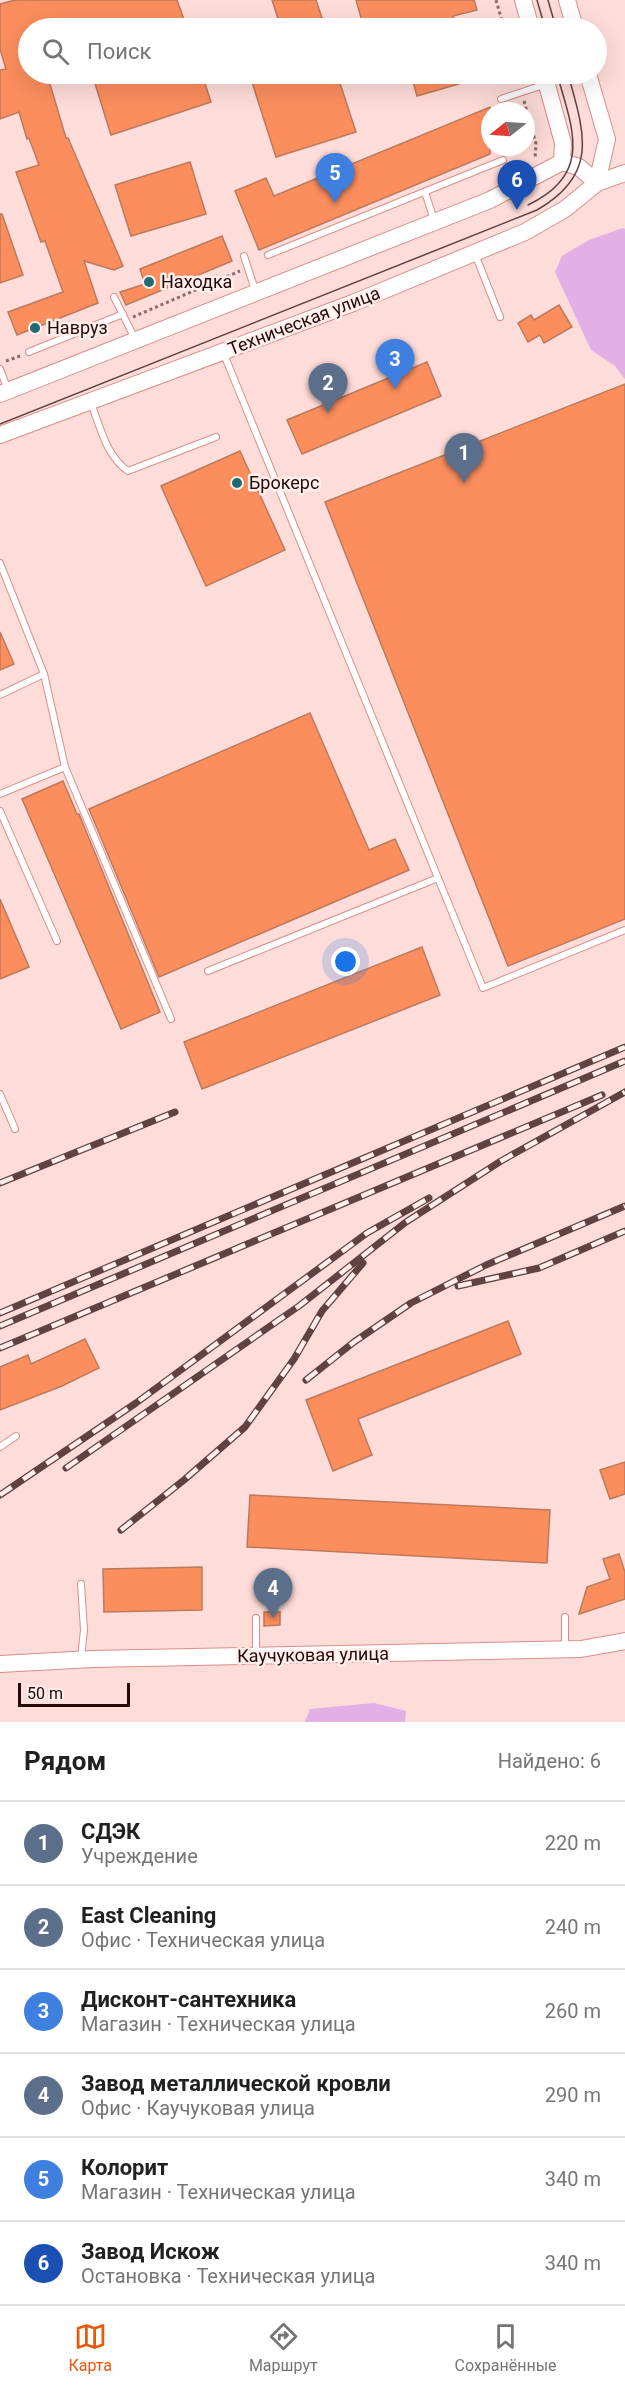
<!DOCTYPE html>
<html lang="ru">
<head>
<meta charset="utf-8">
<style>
	body { margin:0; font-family:Roboto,sans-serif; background:#f2f2f2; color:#202124 }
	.compass { position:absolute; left:481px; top:102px; width:54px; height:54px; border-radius:50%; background:#fff; box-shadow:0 6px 24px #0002; rotate:253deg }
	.scale { position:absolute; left:18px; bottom:15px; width:112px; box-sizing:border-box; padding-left:6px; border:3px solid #240908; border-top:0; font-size:16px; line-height:21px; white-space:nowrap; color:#240908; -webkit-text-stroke:4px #ffeeec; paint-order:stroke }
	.you { position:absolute; left:346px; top:962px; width:21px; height:21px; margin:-15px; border:4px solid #fff; border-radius:50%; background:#1a73e8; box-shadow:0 0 0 9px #1a73e833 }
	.badge { display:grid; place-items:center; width:39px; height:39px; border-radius:50%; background:#ea580c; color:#fff; font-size:20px; font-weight:700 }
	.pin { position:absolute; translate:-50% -50px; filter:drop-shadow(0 2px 3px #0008) }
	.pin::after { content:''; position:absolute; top:32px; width:21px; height:18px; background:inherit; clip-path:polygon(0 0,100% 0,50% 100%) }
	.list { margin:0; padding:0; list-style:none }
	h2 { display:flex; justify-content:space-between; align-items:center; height:78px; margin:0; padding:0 24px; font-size:26px }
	h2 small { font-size:20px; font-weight:400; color:#757577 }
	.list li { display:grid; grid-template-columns:39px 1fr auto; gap:18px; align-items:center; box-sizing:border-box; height:84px; padding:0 24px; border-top:2px solid #e0e0e0 }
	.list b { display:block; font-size:22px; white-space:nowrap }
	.list p { margin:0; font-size:20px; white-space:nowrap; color:#757577 }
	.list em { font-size:20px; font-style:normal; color:#757577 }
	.icon { flex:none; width:33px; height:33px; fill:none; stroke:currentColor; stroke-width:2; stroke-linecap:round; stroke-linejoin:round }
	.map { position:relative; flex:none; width:625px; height:1722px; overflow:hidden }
	.search { position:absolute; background:#fff; box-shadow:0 6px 24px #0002; left:18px; right:18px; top:18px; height:66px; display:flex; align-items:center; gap:15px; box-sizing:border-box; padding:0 21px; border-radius:33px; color:#757577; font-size:22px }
	.sheet { height:582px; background:#fff }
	nav { display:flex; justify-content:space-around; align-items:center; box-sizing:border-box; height:84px; border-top:2px solid #e0e0e0; background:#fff; font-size:16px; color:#757577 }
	nav a { display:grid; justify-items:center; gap:3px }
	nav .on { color:#ea580c }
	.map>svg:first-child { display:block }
	.green { fill:#e2afe6 }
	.building { fill:#fc8e5e; stroke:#bc795c; stroke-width:1.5 }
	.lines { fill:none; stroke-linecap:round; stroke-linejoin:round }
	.lane-casing { stroke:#da8e89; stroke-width:8 }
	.secondary-casing { stroke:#da8e89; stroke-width:18 }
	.path { stroke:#896b69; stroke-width:3; stroke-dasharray:3 3; stroke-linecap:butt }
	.lane { stroke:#fff; stroke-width:6 }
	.secondary { stroke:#fff; stroke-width:16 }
	.tram { stroke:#5f4241; stroke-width:1.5 }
	.rail-casing { stroke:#5f4241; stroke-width:7 }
	.rail { stroke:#ffeeec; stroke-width:4.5; stroke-dasharray:14; stroke-linecap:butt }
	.poi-dot { fill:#1f6b71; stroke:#ffeeec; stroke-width:2 }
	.labels { text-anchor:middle; stroke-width:5; stroke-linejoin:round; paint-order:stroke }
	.poi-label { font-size:18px; fill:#240908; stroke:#ffeeec; text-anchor:start }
	.street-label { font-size:18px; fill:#240908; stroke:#ffeeec }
</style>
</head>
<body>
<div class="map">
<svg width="625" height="1722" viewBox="0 0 625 1722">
	<rect width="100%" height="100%" fill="#fedcd9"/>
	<g class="green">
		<path d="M623,228L625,229V379L615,366L591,350L555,272L562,256L589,240Z"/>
		<path d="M374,1703L406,1711L405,1722H305L310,1709Z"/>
	</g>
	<g class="building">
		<path d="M15,0H177L187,28H28V74H47L66,138H68L123,266L114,270L84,261L98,303L17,335L8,312L63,292L45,241L41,242L16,172L39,165L29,138L27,139L19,112L0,119V70L6,69L0,49V4Z"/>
		<path d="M272,0H316L322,18L289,28H281Z"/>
		<path d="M356,0H474L477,10L453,16L456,28H364Z"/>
		<path d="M92,74H202L211,102L111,135Z"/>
		<path d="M257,74H337L356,132L276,157L250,76Z"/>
		<path d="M411,74H483V77L417,96Z"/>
		<path d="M490,107V154L259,250L235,191L266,178L274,196Z"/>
		<path d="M190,162L206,214L131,236L115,185Z"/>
		<path d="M0,214H2L23,275L0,283Z"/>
		<path d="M222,236L232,261L126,305L120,292L145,284L140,269Z"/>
		<path d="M559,305L572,327L544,343L540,335L528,342L518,323L531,315L534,320Z"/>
		<path d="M427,362L441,396L302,454L287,420Z"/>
		<path d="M625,384V919L508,966L325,502Z"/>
		<path d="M240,451L285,550L206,586L161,486Z"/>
		<path d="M0,632L14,664L0,670Z"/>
		<path d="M310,713L369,850L395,839L409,870L159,977L89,809Z"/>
		<path d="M63,781L77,814H79L160,1012L121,1029L22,799Z"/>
		<path d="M0,899L29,967L0,979Z"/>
		<path d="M422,947L440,995L202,1089L184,1042Z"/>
		<path d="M508,1321L521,1354L358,1419L372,1455L333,1471L306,1400Z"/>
		<path d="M85,1339L99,1368L62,1386L0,1410V1367L28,1355L31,1364Z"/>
		<path d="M625,1462V1494L610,1499L600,1470Z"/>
		<path d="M250,1495L550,1510L547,1563L247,1547Z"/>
		<path d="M619,1554L625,1572V1599L579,1614L587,1587L610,1579L603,1559Z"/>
		<path d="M202,1567V1610L104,1612L103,1569Z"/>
		<path d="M264,1612H280V1625L264,1626Z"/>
	</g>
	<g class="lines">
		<defs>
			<g id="lane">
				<path d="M495,75L501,74"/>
				<path d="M501,99L546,84"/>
				<path d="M425,192L434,220"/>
				<path d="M475,254L500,317"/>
				<path d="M268,255L503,160"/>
				<path d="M244,256L256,293"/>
				<path d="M114,297L135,339"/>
				<path d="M29,352L123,314"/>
				<path d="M223,352L483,988L625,930"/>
				<path d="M0,369L8,390"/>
				<path d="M91,403C100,426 106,456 128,471L216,437"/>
				<path d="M0,563L44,674L65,767L171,1019"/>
				<path d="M0,695L44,674"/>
				<path d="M0,794L65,767"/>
				<path d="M0,811L57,941"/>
				<path d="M208,971L438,878"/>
				<path d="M0,1094L15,1129"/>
				<path d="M0,1447L16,1436"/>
				<path d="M256,1618V1653"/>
				<path d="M565,1649V1617"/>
				<path d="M81,1658L84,1630L81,1584"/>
			</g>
			<g id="secondary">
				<path d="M523,0L531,28"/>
				<path d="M567,0L575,28"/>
				<path d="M544,74L563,143L562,162"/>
				<path d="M588,74L607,139L597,183"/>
				<path d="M0,394L490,200L562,162L579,167L597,183"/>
				<path d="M0,435L353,303L525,232L565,209L597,183L625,173"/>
				<path d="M0,1664L92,1659L581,1649L625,1641"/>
			</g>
		</defs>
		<use href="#lane" class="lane-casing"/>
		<use href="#secondary" class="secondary-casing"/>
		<g class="path">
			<path d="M496,0L504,28"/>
			<path d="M516,74L519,83"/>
			<path d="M524,101L536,144L535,159"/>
			<path d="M526,139L533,133"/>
			<path d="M510,154L517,147"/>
			<path d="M133,317L240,271"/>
			<path d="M6,361L20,356"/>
		</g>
		<use href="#lane" class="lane"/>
		<use href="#secondary" class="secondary"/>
		<g class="tram">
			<path d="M537,0L545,28"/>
			<path d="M548,0L556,28"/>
			<path d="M528,205C594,174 572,128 557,74"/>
			<path d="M0,424L537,210C600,174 584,132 568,74"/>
		</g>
		<defs>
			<g id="rail">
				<path d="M0,1183L175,1112"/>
				<path d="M458,1286L539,1268L625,1231"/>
				<path d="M0,1313L625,1047"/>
				<path d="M0,1326L625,1061"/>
				<path d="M0,1348L602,1095"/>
				<path d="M306,1380L354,1342L411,1303L486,1265L625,1206"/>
				<path d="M66,1468L299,1306L406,1222L501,1161L625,1092"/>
				<path d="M0,1495L136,1403L367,1233L429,1198"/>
				<path d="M121,1530L184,1480L245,1427L294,1359L322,1311L363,1263"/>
			</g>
		</defs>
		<use href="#rail" class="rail-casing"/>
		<use href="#rail" class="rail"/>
	</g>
	<g class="poi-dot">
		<circle cx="149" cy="282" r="6"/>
		<circle cx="35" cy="328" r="6"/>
		<circle cx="237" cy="483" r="6"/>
	</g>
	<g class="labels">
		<g class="poi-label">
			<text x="161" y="288">Находка</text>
			<text x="47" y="334">Навруз</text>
			<text x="249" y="489">Брокерс</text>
		</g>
		<g class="street-label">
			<text transform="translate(304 321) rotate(-21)" y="6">Техническая улица</text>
			<text transform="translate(313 1655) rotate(-1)" y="6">Каучуковая улица</text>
		</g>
	</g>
</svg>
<svg class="compass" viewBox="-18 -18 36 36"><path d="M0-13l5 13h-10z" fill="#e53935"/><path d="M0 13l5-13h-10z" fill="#757577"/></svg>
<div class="scale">50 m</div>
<div class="you"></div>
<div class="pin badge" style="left:464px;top:483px;background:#5c6f8a">1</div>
<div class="pin badge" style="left:328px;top:413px;background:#5c6f8a">2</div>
<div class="pin badge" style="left:395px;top:389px;background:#3f7fe0">3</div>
<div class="pin badge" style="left:273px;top:1618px;background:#5c6f8a">4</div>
<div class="pin badge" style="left:335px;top:203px;background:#3f7fe0">5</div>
<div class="pin badge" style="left:517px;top:210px;background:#1a4fb4">6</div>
<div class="search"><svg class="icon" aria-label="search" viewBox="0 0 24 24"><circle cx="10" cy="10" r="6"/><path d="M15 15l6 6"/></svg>Поиск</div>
</div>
<section class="sheet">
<h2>Рядом<small>Найдено: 6</small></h2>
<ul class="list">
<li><span class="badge" style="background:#5c6f8a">1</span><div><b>СДЭК</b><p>Учреждение</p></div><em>220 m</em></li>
<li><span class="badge" style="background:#5c6f8a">2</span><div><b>East Cleaning</b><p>Офис · Техническая улица</p></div><em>240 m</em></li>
<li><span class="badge" style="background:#3f7fe0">3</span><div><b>Дисконт-сантехника</b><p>Магазин · Техническая улица</p></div><em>260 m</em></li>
<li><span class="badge" style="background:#5c6f8a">4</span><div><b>Завод металлической кровли</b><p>Офис · Каучуковая улица</p></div><em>290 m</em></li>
<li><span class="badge" style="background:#3f7fe0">5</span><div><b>Колорит</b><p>Магазин · Техническая улица</p></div><em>340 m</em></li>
<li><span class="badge" style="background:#1a4fb4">6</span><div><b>Завод Искож</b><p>Остановка · Техническая улица</p></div><em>340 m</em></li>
</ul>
</section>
<nav>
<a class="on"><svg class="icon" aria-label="map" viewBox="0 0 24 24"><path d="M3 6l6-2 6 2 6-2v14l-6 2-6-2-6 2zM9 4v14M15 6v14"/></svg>Карта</a>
<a><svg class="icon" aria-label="directions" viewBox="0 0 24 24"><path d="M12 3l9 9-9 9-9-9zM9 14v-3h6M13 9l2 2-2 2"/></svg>Маршрут</a>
<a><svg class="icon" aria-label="saved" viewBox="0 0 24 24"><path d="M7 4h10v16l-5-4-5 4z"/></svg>Сохранённые</a>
</nav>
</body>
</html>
